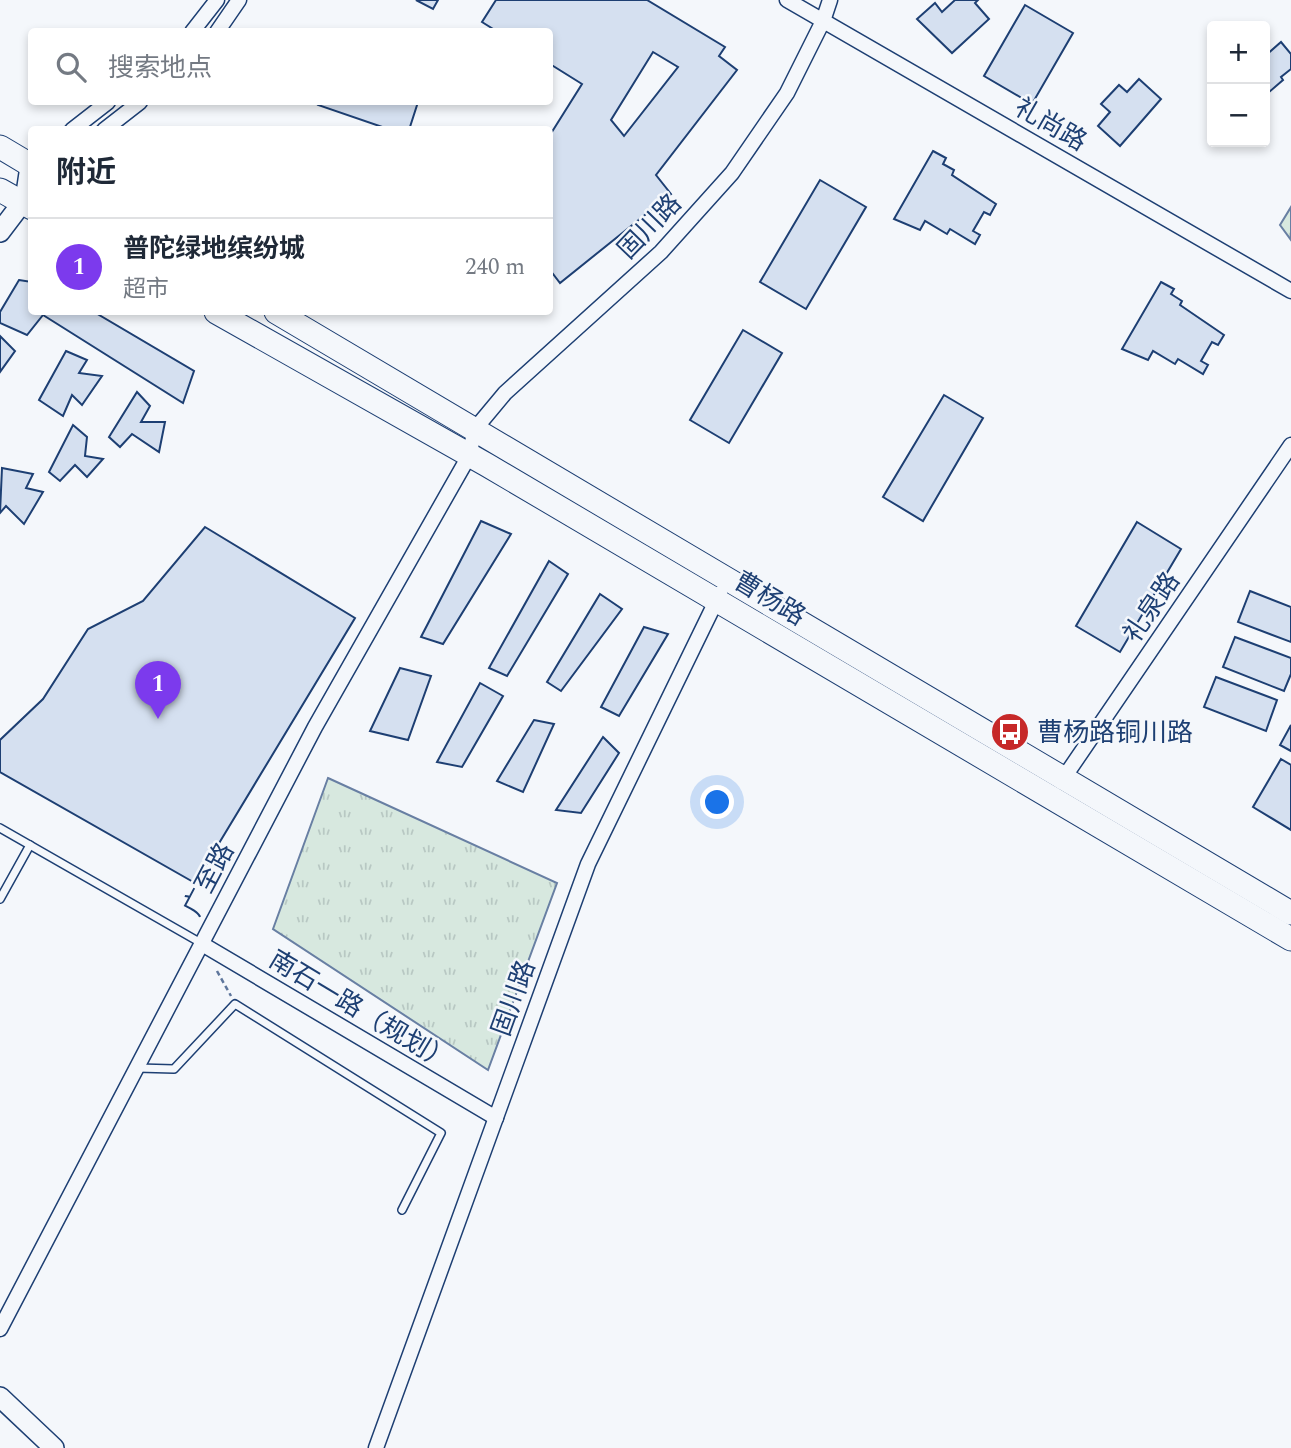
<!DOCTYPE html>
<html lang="zh">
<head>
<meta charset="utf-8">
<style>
	body { margin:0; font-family:Spectral,"Noto Sans SC",serif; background:#f2f2f3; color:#1f2937 }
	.controls { position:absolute; right:21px; top:21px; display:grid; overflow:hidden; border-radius:7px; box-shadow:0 4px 10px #0003 }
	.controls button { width:63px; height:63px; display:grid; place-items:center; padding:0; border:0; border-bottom:2px solid #e0e1e3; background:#fff; color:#1f2937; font:35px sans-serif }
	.you { position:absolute; left:718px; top:803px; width:24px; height:24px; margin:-18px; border:5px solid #fff; border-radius:50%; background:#1a73e8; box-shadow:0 0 0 10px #1a73e833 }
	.badge { display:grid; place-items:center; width:46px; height:46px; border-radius:50%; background:#7c3aed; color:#fff; font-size:23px; font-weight:700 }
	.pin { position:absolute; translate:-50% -58px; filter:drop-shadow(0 2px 4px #0008) }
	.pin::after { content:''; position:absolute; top:37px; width:24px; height:21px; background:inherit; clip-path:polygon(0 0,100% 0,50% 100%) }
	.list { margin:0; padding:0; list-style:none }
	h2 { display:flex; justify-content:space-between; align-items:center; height:91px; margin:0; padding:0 28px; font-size:30px }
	h2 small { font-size:23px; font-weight:400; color:#747a83 }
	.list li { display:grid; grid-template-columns:46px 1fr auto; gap:21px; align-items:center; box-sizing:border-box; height:98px; padding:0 28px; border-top:2px solid #e0e1e3 }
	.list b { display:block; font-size:26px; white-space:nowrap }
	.list p { margin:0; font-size:23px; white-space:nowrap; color:#747a83 }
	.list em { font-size:23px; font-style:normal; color:#747a83 }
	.icon { flex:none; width:38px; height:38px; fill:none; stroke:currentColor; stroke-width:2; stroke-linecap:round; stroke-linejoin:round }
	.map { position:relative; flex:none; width:1291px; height:1448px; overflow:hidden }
	.search { position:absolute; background:#fff; box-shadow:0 4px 10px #0003; left:28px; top:28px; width:525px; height:77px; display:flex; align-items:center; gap:18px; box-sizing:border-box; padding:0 24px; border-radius:7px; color:#747a83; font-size:26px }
	.panel { position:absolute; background:#fff; box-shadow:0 4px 10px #0003; left:28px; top:126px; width:525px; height:189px; border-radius:7px }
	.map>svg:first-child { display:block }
	.grass { fill:url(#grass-tufts); stroke:#687fa3; stroke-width:2 }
	.building { fill:#d5e0f0; stroke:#1d3f73; stroke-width:2; fill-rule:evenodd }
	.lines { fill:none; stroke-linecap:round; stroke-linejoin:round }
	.lane-casing { stroke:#1d3f73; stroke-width:10 }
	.street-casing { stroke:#1d3f73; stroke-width:17 }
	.secondary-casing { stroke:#1d3f73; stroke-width:22 }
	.primary-casing { stroke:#1d3f73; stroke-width:25 }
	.path { stroke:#5e769c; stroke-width:2.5; stroke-dasharray:5 3.5; stroke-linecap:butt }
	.lane { stroke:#f4f7fb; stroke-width:7 }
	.street { stroke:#f4f7fb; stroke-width:14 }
	.secondary { stroke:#f4f7fb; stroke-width:19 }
	.primary { stroke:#f4f7fb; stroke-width:23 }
	.labels { text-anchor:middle; stroke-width:5; stroke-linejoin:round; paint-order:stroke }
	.street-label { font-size:26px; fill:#1d3f73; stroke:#f4f7fb }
	.poi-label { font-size:26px; fill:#1d3f73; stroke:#f4f7fb; text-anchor:start }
</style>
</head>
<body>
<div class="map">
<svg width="1291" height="1448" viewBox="0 0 1291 1448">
	<defs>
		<pattern id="grass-tufts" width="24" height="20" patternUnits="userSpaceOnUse" patternTransform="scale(1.75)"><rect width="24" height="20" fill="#d7e8df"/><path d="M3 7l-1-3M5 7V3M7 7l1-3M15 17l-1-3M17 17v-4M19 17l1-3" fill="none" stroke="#b8c8c3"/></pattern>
	</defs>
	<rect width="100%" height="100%" fill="#f4f7fb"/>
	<g class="grass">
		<path d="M1291,207V240L1280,225Z"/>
		<path d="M328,778L557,883L488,1070L273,929Z"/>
	</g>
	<g class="building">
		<path d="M416,0H438L433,9Z"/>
		<path d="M496,0H647L725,47L719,56L737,70L656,175L671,194L560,283L550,270V135L582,84L550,64V32H498L482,22ZM653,52L678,67L624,136L611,120Z"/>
		<path d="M955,0H978L975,3L989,19L952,53L917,19L935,3L942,12Z"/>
		<path d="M1025,5L1073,33L1032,104L984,76Z"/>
		<path d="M1281,42L1291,54V69L1281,77L1283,80L1268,93L1265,90V56Z"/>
		<path d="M1139,79L1161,99L1120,146L1098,126L1110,112L1101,104L1119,85L1127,92Z"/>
		<path d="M319,102H418L409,130H391L318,105Z"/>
		<path d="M933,151L946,158L943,164L954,170L952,175L996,204L990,215L984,212L973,231L980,235L975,244L950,229L947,234L925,221L920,230L894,219Z"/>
		<path d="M820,180L866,207L806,309L760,282Z"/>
		<path d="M19,280L32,282V312H94L194,371L183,403L43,315L27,335L0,323V312Z"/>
		<path d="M1161,282L1174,289L1171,294L1182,301L1180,305L1224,335L1218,345L1212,342L1201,361L1208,365L1203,374L1178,359L1175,364L1153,351L1148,360L1122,349Z"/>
		<path d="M743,330L782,353L729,443L690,420Z"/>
		<path d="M0,336L15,351L0,372Z"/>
		<path d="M66,351L87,360L79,373L102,376L82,405L72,395L63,416L39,400Z"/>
		<path d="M137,392L150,406L141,422H165L159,452L132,434L120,447L109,437Z"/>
		<path d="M944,395L983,418L923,521L883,497Z"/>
		<path d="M73,425L87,437L85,456L103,459L87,477L75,465L60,481L49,472Z"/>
		<path d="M2,468L33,474L26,488L43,492L24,524L6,506L0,513Z"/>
		<path d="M481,521L511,534L443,644L421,637Z"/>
		<path d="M1137,522L1181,549L1120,652L1076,626Z"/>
		<path d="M205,527L355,618L195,883L0,772V740L43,699L88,629L143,601Z"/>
		<path d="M549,561L568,574L507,676L489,668Z"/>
		<path d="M1250,591L1291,607V642L1238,622Z"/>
		<path d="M600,594L622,609L561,691L547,682Z"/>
		<path d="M644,627L668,634L619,716L601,707Z"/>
		<path d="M1235,637L1291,658V674L1284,691L1223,667Z"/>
		<path d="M400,668L431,676L408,740L370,731Z"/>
		<path d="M1216,677L1277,700L1266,731L1204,707Z"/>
		<path d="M480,683L503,696L462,767L437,762Z"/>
		<path d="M534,720L554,724L523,792L497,781Z"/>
		<path d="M1291,725V751L1280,745Z"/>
		<path d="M603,737L619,753L581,813L556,810Z"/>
		<path d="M1281,759L1291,765V830L1253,807Z"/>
	</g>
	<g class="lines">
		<defs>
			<g id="lane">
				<path d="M0,828L201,943"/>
				<path d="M0,899L30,845"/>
				<path d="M138,1068L174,1069L235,1004L441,1133L402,1210"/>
			</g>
			<g id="street">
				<path d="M787,0L1291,291"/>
				<path d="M192,32L217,0"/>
				<path d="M217,32L239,0"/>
				<path d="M72,130L108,102"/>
				<path d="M104,130L140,102"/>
				<path d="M22,203L28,163L32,161"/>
				<path d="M1061,782L1291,445"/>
				<path d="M202,944L496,1118"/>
				<path d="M0,1329L315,727L469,456L475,429L505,393L661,252L732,173L787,93L823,21L830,0"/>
				<path d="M376,1448L588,864L720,593"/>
			</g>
			<g id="secondary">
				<path d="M0,232L22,203"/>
				<path d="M0,1397L54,1448"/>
			</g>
			<g id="primary">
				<path d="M0,147L32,166"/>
				<path d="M0,190L32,208"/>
				<path d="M216,312L487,465L1291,939"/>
				<path d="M276,312L1291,913"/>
			</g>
		</defs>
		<use href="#lane" class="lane-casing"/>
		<use href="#street" class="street-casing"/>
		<use href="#secondary" class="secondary-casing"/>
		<use href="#primary" class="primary-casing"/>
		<path class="path" d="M217,971L231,996"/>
		<use href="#lane" class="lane"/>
		<use href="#street" class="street"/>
		<use href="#secondary" class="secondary"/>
		<use href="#primary" class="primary"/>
	</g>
	<defs>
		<symbol id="bus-disc" viewBox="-11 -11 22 22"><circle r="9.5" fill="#c62828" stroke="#f4f7fb"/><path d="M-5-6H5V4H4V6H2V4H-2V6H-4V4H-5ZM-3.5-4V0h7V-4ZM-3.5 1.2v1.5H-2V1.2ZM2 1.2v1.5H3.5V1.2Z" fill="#fff"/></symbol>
	</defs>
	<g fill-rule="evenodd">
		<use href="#bus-disc" x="988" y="710" width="44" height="44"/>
	</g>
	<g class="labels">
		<g class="street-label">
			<text transform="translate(1051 124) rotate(30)" y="9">礼尚路</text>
			<text transform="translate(649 226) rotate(-46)" y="9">固川路</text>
			<text transform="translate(770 598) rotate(31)" y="9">曹杨路</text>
			<text transform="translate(1151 607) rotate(-56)" y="9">礼泉路</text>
			<text transform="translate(208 879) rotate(-62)" y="9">广至路</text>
			<text transform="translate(513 998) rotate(-70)" y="9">固川路</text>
			<text transform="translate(361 1010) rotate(31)" y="9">南石一路（规划）</text>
		</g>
		<g class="poi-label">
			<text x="1037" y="741">曹杨路铜川路</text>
		</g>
	</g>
</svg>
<div class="controls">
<button>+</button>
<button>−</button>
</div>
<div class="you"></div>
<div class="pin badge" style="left:158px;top:719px">1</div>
<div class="search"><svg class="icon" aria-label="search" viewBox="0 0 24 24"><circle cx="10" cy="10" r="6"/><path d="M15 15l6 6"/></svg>搜索地点</div>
<section class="panel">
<h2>附近<small></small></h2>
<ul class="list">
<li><span class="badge">1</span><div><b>普陀绿地缤纷城</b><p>超市</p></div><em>240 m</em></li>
</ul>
</section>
</div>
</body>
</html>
